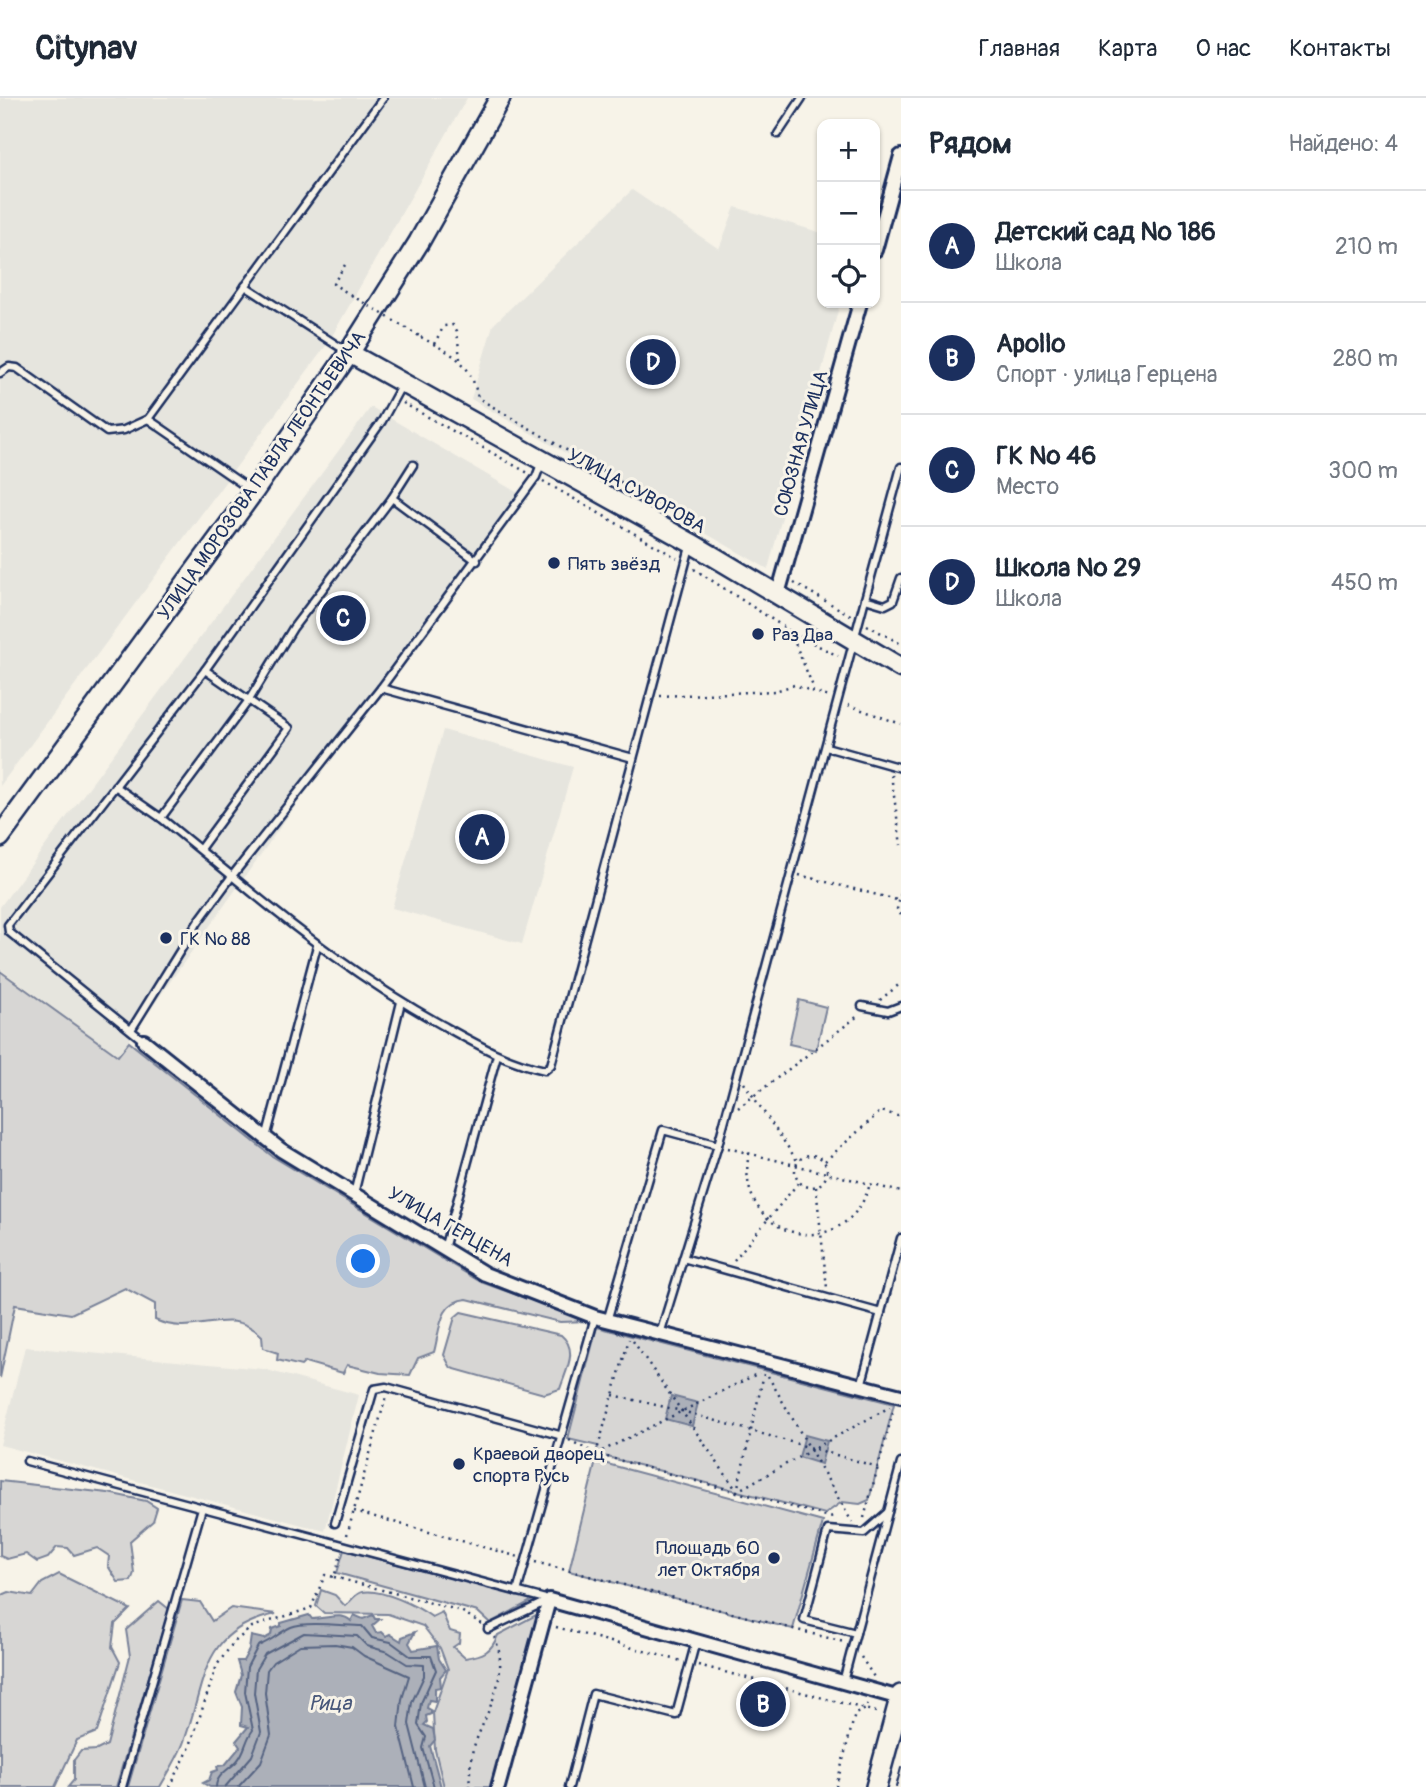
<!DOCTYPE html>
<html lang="ru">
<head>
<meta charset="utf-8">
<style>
	body { margin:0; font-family:Pangolin,sans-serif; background:#f6f6f7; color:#1f2937 }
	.controls { position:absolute; right:21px; top:21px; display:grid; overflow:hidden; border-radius:14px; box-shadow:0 2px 5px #0004 }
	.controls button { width:63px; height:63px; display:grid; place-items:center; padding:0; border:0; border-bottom:2px solid #e0e1e3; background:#fff; color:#1f2937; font:35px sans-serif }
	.you { position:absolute; left:364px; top:1164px; width:24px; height:24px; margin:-18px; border:5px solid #fff; border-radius:50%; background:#1a73e8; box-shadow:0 0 0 10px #1a73e833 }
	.badge { display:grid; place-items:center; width:46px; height:46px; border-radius:50%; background:#1b2f5e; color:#fff; font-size:23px; font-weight:700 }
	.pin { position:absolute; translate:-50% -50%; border:4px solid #fff; box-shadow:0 2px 7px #0006 }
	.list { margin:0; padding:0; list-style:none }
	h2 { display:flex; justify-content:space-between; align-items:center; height:91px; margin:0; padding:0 28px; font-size:30px }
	h2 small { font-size:23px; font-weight:400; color:#747a83 }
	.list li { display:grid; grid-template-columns:46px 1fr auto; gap:21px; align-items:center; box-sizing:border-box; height:112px; padding:0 28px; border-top:2px solid #e0e1e3 }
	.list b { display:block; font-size:26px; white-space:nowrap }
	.list p { margin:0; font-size:23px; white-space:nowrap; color:#747a83 }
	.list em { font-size:23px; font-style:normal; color:#747a83 }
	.icon { flex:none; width:38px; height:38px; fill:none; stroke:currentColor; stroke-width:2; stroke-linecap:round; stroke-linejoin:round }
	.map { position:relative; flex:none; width:901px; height:1689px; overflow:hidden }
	header { display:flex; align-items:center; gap:42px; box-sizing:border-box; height:98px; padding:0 35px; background:#fff; border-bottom:2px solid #e0e1e3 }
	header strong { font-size:33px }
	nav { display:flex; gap:38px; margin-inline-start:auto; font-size:24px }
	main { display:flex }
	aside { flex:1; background:#fff }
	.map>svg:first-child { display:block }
	.built { fill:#e6e5de }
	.green { fill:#d7d6d4; stroke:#798299; stroke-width:2 }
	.water { fill:#acb0b9; stroke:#727c95; stroke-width:2 }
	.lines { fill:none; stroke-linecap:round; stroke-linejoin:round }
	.shore { stroke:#556382; stroke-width:2 }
	.lane-casing { stroke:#1b2f5e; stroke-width:11 }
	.street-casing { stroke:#1b2f5e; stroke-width:18 }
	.secondary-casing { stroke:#1b2f5e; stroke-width:23 }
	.primary-casing { stroke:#1b2f5e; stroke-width:24 }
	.path { stroke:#1b2f5e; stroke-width:2.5; stroke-dasharray:2 5; stroke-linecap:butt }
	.lane { stroke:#f7f3e8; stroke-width:6 }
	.street { stroke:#f7f3e8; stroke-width:12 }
	.secondary { stroke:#f7f3e8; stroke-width:18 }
	.primary { stroke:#f7f3e8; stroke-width:19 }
	.tram { stroke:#1b2f5e; stroke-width:2 }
	.path-bridge { stroke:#1b2f5e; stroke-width:2.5; stroke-dasharray:2 5; stroke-linecap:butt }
	.poi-dot { fill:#1b2f5e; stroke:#f7f3e8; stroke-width:2.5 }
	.labels { text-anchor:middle; stroke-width:6; stroke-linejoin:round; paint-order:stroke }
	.street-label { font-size:19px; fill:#1b2f5e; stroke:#f7f3e8 }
	.poi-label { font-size:19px; fill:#1b2f5e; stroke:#f7f3e8; text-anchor:start }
	.water-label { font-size:21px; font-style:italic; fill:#465679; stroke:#f7f3e8 }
</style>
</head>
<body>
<header>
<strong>Citynav</strong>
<nav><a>Главная</a><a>Карта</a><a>О нас</a><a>Контакты</a></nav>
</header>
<main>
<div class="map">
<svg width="901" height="1689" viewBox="0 0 901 1689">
	<rect width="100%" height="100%" fill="#f7f3e8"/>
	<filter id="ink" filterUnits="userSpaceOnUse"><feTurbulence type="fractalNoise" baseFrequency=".0143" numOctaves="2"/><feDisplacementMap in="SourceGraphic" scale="14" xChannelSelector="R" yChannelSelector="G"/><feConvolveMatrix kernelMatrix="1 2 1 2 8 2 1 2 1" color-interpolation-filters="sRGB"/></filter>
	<g filter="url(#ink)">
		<g class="built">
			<path d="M0,0H467L328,245L0,688Z"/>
			<path d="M632,92L719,151L735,109L822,135V205H840L768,471L471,301L493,227Z"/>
			<path d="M371,309L518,395L118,957L0,871V809Z"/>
			<path d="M443,632L573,669L522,846L392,810Z"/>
			<path d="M25,1249L263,1271L359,1297L325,1433L0,1347Z"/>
		</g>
		<g class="green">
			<path d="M0,873L118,958L129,944L272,1058L454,1168L481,1184L589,1223L560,1224L467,1201C439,1203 440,1232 434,1254L418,1260L410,1277L380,1275L347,1267L343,1275L305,1264L301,1268L277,1262L278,1255L263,1250L262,1238C228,1205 197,1241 155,1222V1206L125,1190L71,1216L15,1207L0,1280Z"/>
			<path d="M799,902L826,909L816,952L789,946Z"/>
			<path d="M461,1214L561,1237C579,1252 566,1272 560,1291L544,1296L451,1270L444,1257L455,1219Z"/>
			<path d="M597,1229L894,1306L869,1402L860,1406L842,1404L825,1416L596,1356L598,1348L568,1341Z"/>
			<path d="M596,1363L823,1424L793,1531L569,1473Z"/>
			<path d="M0,1383L108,1395L146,1403L157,1410L153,1423L130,1443L134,1475L131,1483L118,1484L108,1468L109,1458L97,1450L74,1457L68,1450L57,1449L48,1460L37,1464L26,1456L7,1461L0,1458Z"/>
			<path d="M344,1452L533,1502L490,1525L478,1514L337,1475Z"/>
			<path d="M59,1476L130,1511L115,1526L112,1549L120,1564L97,1634L77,1642L55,1689H0V1498L9,1494L32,1498L42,1485Z"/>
			<path d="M321,1492L335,1497L345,1508C351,1504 354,1496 362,1494C381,1490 417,1508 432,1519L442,1514L450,1533L460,1536L459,1545L453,1549L465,1560C484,1557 491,1554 498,1537L540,1515L491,1689H444L435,1652L433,1614L448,1571L440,1550L423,1528L388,1516L324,1515L316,1508Z"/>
			<path d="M182,1502L200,1504L212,1523L231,1510L276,1516C198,1533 207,1584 183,1646C177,1661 168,1675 160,1689H128Z"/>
			<path d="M159,1503L169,1511L116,1689H68L74,1682V1662L81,1653L97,1652L107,1647L130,1558L126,1532Z"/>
		</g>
		<g class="water">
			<path d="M671,1298L698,1305L692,1328L665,1321Z"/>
			<path d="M805,1337L827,1343L821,1366L799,1359Z"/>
			<path d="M309,1517L312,1521C329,1520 342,1514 351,1523L354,1517L363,1521L373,1517L375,1521H380L372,1528L376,1535L382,1534L386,1538L390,1536L401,1543L402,1539L415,1534L409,1545L413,1552L437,1548L439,1561L446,1572L440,1579L441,1589L435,1590V1603L429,1602L427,1610L431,1612V1616L426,1618L427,1624L424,1627L433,1631L435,1642L430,1648L441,1689H210L203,1685L209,1682L212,1674L218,1672L217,1668L225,1667L240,1649L236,1643L248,1629L241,1627L242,1609L236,1594L241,1577L237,1563H243L249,1552L251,1538L264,1541L271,1537L272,1531L281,1528V1525Z"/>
		</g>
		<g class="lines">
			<g class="shore">
				<path d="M216,1689C216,1677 230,1671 237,1663C246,1653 245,1642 253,1632L245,1594L247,1569L258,1548C274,1542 278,1535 291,1529C305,1523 346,1528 362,1528L372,1540L391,1544L410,1558H431L436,1572L421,1605L418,1627L426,1639L423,1650L434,1689"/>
				<path d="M225,1689L252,1658L261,1634L254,1595L256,1571L265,1556L304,1535L357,1538L367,1548L388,1554L407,1566L424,1567V1578L412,1604L409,1626L425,1689"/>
				<path d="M238,1689L261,1664L271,1637L265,1595L267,1572L273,1564L300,1547L335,1546L352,1549L364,1558L409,1578L402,1601L399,1629L414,1689"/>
			</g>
			<defs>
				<g id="lane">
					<path d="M778,36L802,0"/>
					<path d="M245,188L346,253"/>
					<path d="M0,275L9,269L17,270L107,334L124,332L148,321"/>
					<path d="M541,366L536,379L381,590L232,778C299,834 366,885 442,927C476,946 507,964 545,972L551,967L691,445"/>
					<path d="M413,367L392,400L477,463"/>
					<path d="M901,369L865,501L885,507L893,503L901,480"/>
					<path d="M251,392L148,321L383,0"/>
					<path d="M381,590L633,660"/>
					<path d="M826,649L901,670"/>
					<path d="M115,688L161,720L232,778L198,824L131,932"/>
					<path d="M161,720L249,602L293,530L392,400"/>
					<path d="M200,751L289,630L205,572"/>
					<path d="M862,908L888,913L901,908"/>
					<path d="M144,943L9,834L8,827L205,572L382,323L401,288"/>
					<path d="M266,1040L317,848"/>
					<path d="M354,1096L401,904"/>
					<path d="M444,1151L497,957"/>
					<path d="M683,1160L881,1215"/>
					<path d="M607,1223L663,1032L718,1047"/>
					<path d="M660,1236L718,1047L865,501"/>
					<path d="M861,1288L901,1140"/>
					<path d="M27,1363L549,1502"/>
					<path d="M335,1425L374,1291L386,1289L559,1337"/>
					<path d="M517,1494L595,1219"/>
					<path d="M488,1531L547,1503"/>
					<path d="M856,1535L804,1522L828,1432L864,1435L888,1414"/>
					<path d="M843,1584L901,1365"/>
					<path d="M122,1689L202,1410"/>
					<path d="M569,1689L593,1596L676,1617L696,1543"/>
				</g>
				<g id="street">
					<path d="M875,152L901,58"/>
					<path d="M778,496L860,205"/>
					<path d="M144,943L281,1052L485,1176L595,1219L901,1298"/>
					<path d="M498,1689L549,1502L900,1600"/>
				</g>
				<path id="secondary" d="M349,255L691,445L901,570"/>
				<g id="primary">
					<path d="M0,739L253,394L349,255L419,144L500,0"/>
					<path d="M876,1689L901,1597"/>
				</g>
			</defs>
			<use href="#lane" class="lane-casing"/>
			<use href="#street" class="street-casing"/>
			<use href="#secondary" class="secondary-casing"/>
			<use href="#primary" class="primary-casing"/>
			<g class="path">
				<path d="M345,167L333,186L351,197"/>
				<path d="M421,239C452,257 470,261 478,300L682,420"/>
				<path d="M434,246L444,228L453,227L457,233L460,261"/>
				<path d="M403,305L528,375"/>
				<path d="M543,383L677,460"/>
				<path d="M694,471L790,533L838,558"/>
				<path d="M794,485L852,518"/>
				<path d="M867,527L901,546"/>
				<path d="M790,533L814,591"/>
				<path d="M660,598L775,593L794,587L829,599"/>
				<path d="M848,607L901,626"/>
				<path d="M891,677L901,747"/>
				<path d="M799,777L901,803"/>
				<path d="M901,796L897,811L901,817"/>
				<path d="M880,902L901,885"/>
				<path d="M744,985L798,1064"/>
				<path d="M738,1010L858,918"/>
				<path d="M728,1050L901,1094"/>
				<path d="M749,1055C732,1141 845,1170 870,1086"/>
				<circle cx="811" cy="1073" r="16"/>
				<path d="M825,1063L881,1013L901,1019"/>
				<path d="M816,1089L827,1190"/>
				<path d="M734,1162L799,1084"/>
				<path d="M633,1243L737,1393"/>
				<path d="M764,1276L737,1393L890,1309"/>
				<path d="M768,1278L852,1424"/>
				<path d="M613,1297L682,1313L878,1369L894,1310"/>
				<path d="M569,1342L596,1356L837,1421"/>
				<path d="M596,1356L759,1275"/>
				<path d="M596,1356L629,1241"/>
				<path d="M354,1413L519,1459"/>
				<path d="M864,1420L878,1369"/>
				<path d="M347,1437L386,1299"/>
				<path d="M535,1464L844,1544"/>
				<path d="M334,1479L461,1513L482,1526"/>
				<path d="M556,1529L681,1563"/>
				<path d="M861,1559L874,1579"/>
				<path d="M698,1567L880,1615"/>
				<path d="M170,1689L189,1651L217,1567L233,1545L252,1529L311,1510L325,1477L334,1479L341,1457"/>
				<path d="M469,1689C470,1677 470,1663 473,1651C486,1613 512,1578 494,1538"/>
				<path d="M836,1689L855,1616L866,1611L868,1604"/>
			</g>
			<use href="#lane" class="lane"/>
			<use href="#street" class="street"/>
			<use href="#secondary" class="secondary"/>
			<use href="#primary" class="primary"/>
			<path class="tram" d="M896,1689L901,1670"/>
			<path class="path-bridge" d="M351,197L421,239"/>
		</g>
	</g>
	<g class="poi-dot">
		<circle cx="554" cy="465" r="7"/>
		<circle cx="758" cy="536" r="7"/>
		<circle cx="166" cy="840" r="7"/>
		<circle cx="459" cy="1366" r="7"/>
		<circle cx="774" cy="1460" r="7"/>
	</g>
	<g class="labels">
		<g class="street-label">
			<text transform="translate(800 345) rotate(-74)" y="7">СОЮЗНАЯ УЛИЦА</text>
			<text transform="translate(261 377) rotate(-55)" y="7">УЛИЦА МОРОЗОВА ПАВЛА ЛЕОНТЬЕВИЧА</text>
			<text transform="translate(637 392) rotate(29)" y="7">УЛИЦА СУВОРОВА</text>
			<text transform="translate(451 1128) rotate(30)" y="7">УЛИЦА ГЕРЦЕНА</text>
		</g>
		<g class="poi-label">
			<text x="568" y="472">Пять звёзд</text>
			<text x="772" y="543">Раз Два</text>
			<text x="180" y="847">ГК № 88</text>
			<text x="473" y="1362">Краевой дворец<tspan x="473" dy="22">спорта Русь</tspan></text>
			<text x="760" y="1456" text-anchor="end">Площадь 60<tspan x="760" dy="22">лет Октября</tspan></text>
		</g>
		<g class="water-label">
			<text x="330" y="1612">Рица</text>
		</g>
	</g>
</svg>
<div class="controls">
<button>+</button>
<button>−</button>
<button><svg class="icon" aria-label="locate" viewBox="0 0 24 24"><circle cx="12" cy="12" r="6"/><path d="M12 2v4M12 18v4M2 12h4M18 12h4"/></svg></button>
</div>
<div class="you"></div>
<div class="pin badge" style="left:482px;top:739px">A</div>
<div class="pin badge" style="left:763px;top:1606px">B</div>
<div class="pin badge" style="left:343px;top:520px">C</div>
<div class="pin badge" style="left:653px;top:264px">D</div>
</div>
<aside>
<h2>Рядом<small>Найдено: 4</small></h2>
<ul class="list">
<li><span class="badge">A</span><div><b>Детский сад № 186</b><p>Школа</p></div><em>210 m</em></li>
<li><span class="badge">B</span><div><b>Apollo</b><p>Спорт · улица Герцена</p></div><em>280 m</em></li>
<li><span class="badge">C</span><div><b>ГК № 46</b><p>Место</p></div><em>300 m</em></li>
<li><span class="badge">D</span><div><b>Школа № 29</b><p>Школа</p></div><em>450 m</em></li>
</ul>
</aside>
</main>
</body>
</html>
